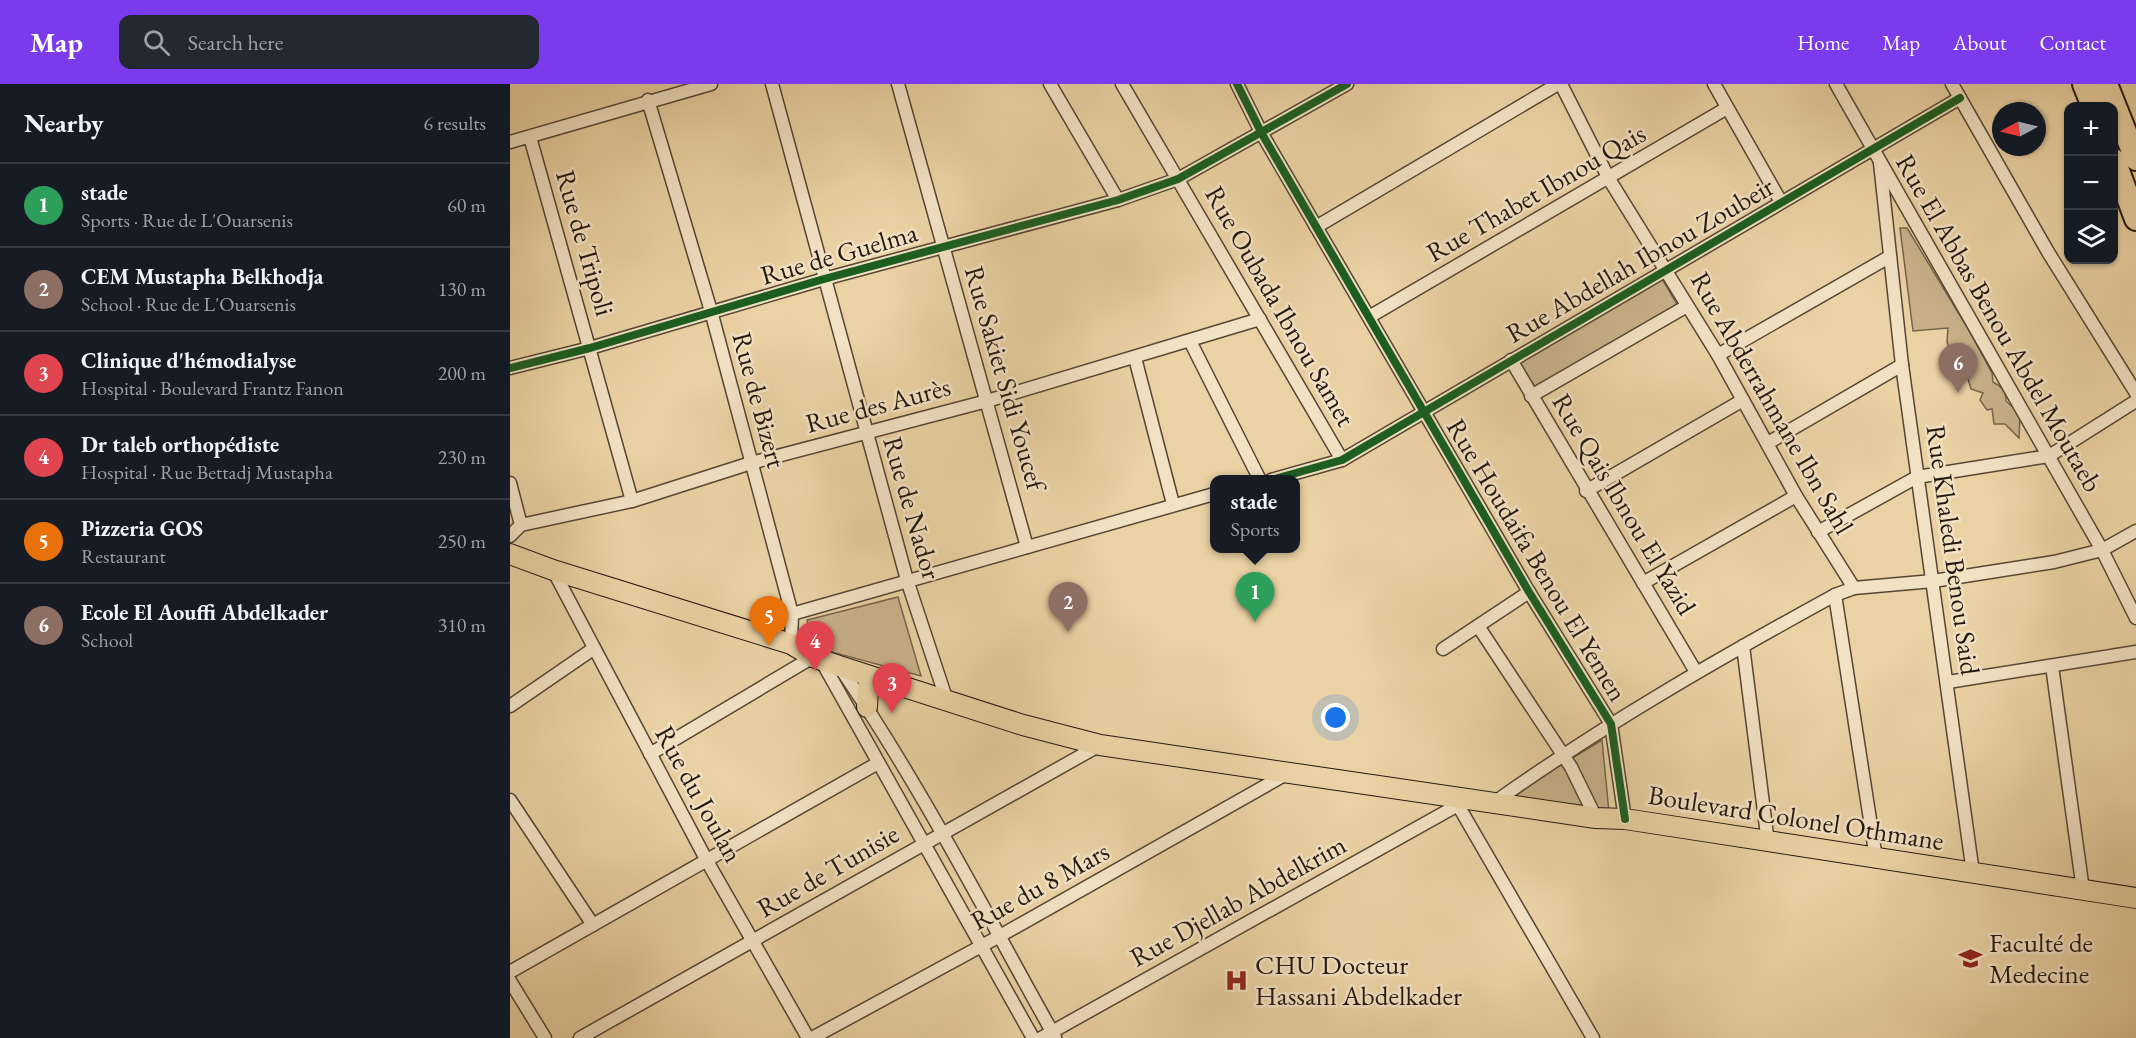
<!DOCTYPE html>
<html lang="en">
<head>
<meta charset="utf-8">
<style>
	body { margin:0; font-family:"EB Garamond",serif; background:#242831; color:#f1f3f6 }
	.controls { position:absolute; right:18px; top:18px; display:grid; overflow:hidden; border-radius:12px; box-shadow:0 2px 4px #0004 }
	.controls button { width:54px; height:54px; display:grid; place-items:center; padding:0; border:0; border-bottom:2px solid #363941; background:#171b24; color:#f1f3f6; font:30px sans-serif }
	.compass { position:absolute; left:1482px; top:18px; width:54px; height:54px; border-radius:50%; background:#171b24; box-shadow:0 2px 4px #0004; rotate:263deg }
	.you { position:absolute; left:826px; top:634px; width:21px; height:21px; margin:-15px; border:4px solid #fff; border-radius:50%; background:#1a73e8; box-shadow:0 0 0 9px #1a73e833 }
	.badge { display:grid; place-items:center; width:39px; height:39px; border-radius:50%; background:#7c3aed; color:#fff; font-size:20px; font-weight:700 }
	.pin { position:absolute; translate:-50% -50px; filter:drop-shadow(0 2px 3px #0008) }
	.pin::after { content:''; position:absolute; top:32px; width:21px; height:18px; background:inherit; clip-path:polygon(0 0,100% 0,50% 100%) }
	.popup { position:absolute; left:700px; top:391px; width:90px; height:78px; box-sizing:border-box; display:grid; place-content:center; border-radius:12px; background:#171b24; filter:drop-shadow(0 2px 4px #0005); font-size:20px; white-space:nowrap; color:#9ea1a6 }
	.popup b { font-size:22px; color:#f1f3f6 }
	.popup::after { content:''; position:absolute; left:50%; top:100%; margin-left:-12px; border:12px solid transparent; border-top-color:#171b24 }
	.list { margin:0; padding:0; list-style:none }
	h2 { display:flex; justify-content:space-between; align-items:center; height:78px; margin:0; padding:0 24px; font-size:26px }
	h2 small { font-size:20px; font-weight:400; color:#9ea1a6 }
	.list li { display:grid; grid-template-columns:39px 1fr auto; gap:18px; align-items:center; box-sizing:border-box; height:84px; padding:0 24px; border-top:2px solid #363941 }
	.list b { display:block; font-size:22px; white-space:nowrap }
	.list p { margin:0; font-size:20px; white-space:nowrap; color:#9ea1a6 }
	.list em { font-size:20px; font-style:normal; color:#9ea1a6 }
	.icon { flex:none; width:33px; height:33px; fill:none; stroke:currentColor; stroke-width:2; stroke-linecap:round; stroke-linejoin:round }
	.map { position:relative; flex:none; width:1626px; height:954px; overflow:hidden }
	header { display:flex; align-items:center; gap:36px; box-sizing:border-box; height:84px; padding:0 30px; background:#7c3aed; color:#fff }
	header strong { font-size:28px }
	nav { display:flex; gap:33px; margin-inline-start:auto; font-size:21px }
	.search { width:420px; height:54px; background:#242831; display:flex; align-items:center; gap:15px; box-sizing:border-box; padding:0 21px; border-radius:12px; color:#9ea1a6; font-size:22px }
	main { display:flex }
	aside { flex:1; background:#171b24 }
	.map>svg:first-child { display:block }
	.green { fill:#c9b28a; stroke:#76654c; stroke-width:1.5 }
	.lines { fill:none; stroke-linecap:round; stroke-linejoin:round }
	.street-casing { stroke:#554634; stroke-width:15 }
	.primary-casing { stroke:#23180e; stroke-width:22 }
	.highway-casing { stroke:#23180e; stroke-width:26 }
	.street { stroke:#f2e2c4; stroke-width:12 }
	.primary { stroke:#ebd2a4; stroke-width:20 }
	.highway { stroke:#ebd2a4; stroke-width:22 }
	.cycleway-casing { stroke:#f2e2c4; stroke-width:11 }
	.cycleway { stroke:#1b5e20; stroke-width:8 }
	.labels { text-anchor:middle; stroke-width:5; stroke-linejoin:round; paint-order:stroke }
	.street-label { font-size:27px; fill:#23180e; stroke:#f2e2c4 }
	.poi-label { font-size:27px; fill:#23180e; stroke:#f2e2c4; text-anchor:start }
</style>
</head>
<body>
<header>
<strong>Map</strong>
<div class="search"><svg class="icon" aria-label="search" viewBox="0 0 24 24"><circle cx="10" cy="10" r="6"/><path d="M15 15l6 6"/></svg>Search here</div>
<nav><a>Home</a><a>Map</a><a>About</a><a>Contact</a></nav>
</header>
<main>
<aside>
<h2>Nearby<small>6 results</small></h2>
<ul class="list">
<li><span class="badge" style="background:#2e9e5b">1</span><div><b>stade</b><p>Sports · Rue de L'Ouarsenis</p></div><em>60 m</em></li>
<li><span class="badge" style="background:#8d6e63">2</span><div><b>CEM Mustapha Belkhodja</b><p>School · Rue de L'Ouarsenis</p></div><em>130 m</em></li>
<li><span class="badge" style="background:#e0444e">3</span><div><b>Clinique d'hémodialyse</b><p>Hospital · Boulevard Frantz Fanon</p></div><em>200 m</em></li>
<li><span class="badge" style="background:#e0444e">4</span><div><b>Dr taleb orthopédiste</b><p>Hospital · Rue Bettadj Mustapha</p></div><em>230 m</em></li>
<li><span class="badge" style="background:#e8710a">5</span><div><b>Pizzeria GOS</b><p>Restaurant</p></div><em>250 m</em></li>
<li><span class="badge" style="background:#8d6e63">6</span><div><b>Ecole El Aouffi Abdelkader</b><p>School</p></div><em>310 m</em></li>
</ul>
</aside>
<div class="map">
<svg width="1626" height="954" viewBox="0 0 1626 954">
	<rect width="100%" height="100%" fill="#ebd2a4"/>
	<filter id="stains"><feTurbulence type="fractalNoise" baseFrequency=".00333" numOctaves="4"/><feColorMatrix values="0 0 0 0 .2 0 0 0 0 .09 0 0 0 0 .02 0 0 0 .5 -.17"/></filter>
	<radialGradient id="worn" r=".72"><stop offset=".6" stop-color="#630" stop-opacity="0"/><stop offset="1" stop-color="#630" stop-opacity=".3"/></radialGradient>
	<g class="green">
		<path d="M1390,144H1397L1457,243L1482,289L1483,298C1492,303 1496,307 1496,317L1510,330L1509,354L1495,340H1484L1482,325L1477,326L1470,316L1473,309L1461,305L1455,285L1444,279L1437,258L1438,244L1403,247Z"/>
		<path d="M1151,193L1168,222L1022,307L1005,278Z"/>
		<path d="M388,513L411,592L303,563L297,536Z"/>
		<path d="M1092,656L1099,728L1000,712Z"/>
	</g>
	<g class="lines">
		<defs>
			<g id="street">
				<path d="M262,0L397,496L437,617"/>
				<path d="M388,0L517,463"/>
				<path d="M540,0L608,116"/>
				<path d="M612,0L832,376"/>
				<path d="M727,0L752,50L1019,508L1101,640L1115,735"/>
				<path d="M1051,0L1099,95L1208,271L1286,412L1344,504"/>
				<path d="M1204,0L1271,118"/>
				<path d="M1326,0L1592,466L1626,534"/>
				<path d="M1442,0L1538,168L1626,309"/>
				<path d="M138,16L201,227L282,530L281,560"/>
				<path d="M20,53L122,417"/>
				<path d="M0,58L201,0"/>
				<path d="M1370,79L1392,281L1463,789"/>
				<path d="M806,143L1048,0"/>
				<path d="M859,233L1217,24"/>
				<path d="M680,257L750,396"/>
				<path d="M1208,271L1379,173"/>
				<path d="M625,274L663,420"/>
				<path d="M1001,276L1186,588"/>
				<path d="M0,284L80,264L314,195L608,116L668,95L837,0"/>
				<path d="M1021,312L1177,222"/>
				<path d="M1258,359L1392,281"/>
				<path d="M761,396L832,376L1450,14"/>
				<path d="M0,399L11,441"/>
				<path d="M1076,407L1233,316"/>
				<path d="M1308,448L1407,393L1539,372L1626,317"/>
				<path d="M0,452L11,441L122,417L241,379L477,317L750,235"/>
				<path d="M43,486L197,777L298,954"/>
				<path d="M1133,499L1286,412"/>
				<path d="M1325,511L1366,774"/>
				<path d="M282,530L704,410"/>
				<path d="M968,542L1061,683L1086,734"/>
				<path d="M1233,562L1258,759"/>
				<path d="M933,565L1019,508"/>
				<path d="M311,576L523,954"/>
				<path d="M329,582C410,700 475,828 545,953"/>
				<path d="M1542,582L1573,806"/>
				<path d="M1438,598L1626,568"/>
				<path d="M0,622L83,565"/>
				<path d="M140,670L303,573"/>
				<path d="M0,716L83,841"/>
				<path d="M945,716L1083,954"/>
				<path d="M985,718C1093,641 1208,575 1325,511L1344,504L1423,497L1544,478L1592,466L1626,447"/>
				<path d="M0,888L368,679"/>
				<path d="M0,897L35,954"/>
				<path d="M70,954L590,661"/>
				<path d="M302,954L488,853L778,689"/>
				<path d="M531,954L948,721"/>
			</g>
			<g id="primary">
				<path d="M0,470L43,486L281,560L303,573L329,582L513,641L590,661L1086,734L1115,735L1626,814"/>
				<path d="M357,623L358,603L371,596"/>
			</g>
			<g id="highway">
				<path d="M1574,0L1583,22"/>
				<path d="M1596,0L1626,75"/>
				<path d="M1604,76L1626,135"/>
			</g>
		</defs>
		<use href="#street" class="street-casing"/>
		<use href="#primary" class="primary-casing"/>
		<use href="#highway" class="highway-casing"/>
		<use href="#street" class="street"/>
		<use href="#primary" class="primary"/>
		<use href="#highway" class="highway"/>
		<defs>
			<g id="cycleway">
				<path d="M727,0L752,50L1019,508L1101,640L1115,735"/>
				<path d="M0,284L80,264L314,195L608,116L668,95L837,0"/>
				<path d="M761,396L832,376L1450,14"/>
			</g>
		</defs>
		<use href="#cycleway" class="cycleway-casing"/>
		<use href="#cycleway" class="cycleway"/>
	</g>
	<defs>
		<symbol id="university-bare" viewBox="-9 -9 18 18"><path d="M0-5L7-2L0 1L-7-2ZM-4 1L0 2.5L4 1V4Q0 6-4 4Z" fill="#8f2418" stroke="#f2e2c4" stroke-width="2.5" paint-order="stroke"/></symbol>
		<symbol id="hospital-bare" viewBox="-9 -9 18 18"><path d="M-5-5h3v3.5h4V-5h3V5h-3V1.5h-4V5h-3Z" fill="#8f2418" stroke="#f2e2c4" stroke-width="2.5" paint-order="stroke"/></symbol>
	</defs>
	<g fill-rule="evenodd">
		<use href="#university-bare" x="1444" y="858" width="33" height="33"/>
		<use href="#hospital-bare" x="710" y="880" width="33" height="33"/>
	</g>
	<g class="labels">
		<g class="street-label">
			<text transform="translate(1026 109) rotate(-30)" y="9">Rue Thabet Ibnou Qais</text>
			<text transform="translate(75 159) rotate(74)" y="9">Rue de Tripoli</text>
			<text transform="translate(329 170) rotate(-16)" y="9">Rue de Guelma</text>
			<text transform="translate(1130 176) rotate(-30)" y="9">Rue Abdellah Ibnou Zoubeir</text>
			<text transform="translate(770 222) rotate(60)" y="9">Rue Oubada Ibnou Samet</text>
			<text transform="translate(1489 239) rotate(60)" y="9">Rue El Abbas Benou Abdel Moutaeb</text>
			<text transform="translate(495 294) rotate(74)" y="9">Rue Sakiet Sidi Youcef</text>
			<text transform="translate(249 316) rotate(75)" y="9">Rue de Bizert</text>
			<text transform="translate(1262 319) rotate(60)" y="9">Rue Abderrahmane Ibn Sahl</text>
			<text transform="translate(368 321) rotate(-15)" y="9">Rue des Aurès</text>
			<text transform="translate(1114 420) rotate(59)" y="9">Rue Qais Ibnou El Yazid</text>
			<text transform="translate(402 424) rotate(74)" y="9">Rue de Nador</text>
			<text transform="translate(1443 466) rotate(82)" y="9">Rue Khaledi Benou Said</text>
			<text transform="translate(1027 476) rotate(59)" y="9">Rue Houdaifa Benou El Yemen</text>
			<text transform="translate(189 710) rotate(61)" y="9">Rue du Joulan</text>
			<text transform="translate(1286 734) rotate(9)" y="9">Boulevard Colonel Othmane</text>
			<text transform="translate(318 787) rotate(-30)" y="9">Rue de Tunisie</text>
			<text transform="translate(530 802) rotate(-29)" y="9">Rue du 8 Mars</text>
			<text transform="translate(728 817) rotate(-29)" y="9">Rue Djellab Abdelkrim</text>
		</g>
		<g class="poi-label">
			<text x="1479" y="868">Faculté de<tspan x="1479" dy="31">Medecine</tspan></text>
			<text x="745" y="890">CHU Docteur<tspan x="745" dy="31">Hassani Abdelkader</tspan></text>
		</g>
	</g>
	<rect width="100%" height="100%" filter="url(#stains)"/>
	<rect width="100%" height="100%" fill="url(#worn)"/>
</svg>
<div class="controls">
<button>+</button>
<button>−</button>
<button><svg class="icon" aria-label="layers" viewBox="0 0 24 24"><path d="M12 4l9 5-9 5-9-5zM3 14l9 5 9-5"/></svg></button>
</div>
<svg class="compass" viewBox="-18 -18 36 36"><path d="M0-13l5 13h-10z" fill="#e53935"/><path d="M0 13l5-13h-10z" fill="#9ea1a6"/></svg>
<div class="you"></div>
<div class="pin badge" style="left:745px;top:538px;background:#2e9e5b">1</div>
<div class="popup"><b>stade</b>Sports</div>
<div class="pin badge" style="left:558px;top:548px;background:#8d6e63">2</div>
<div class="pin badge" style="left:382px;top:629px;background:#e0444e">3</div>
<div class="pin badge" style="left:305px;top:587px;background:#e0444e">4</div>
<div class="pin badge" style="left:259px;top:562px;background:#e8710a">5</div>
<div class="pin badge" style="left:1448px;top:309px;background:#8d6e63">6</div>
</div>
</main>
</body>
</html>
